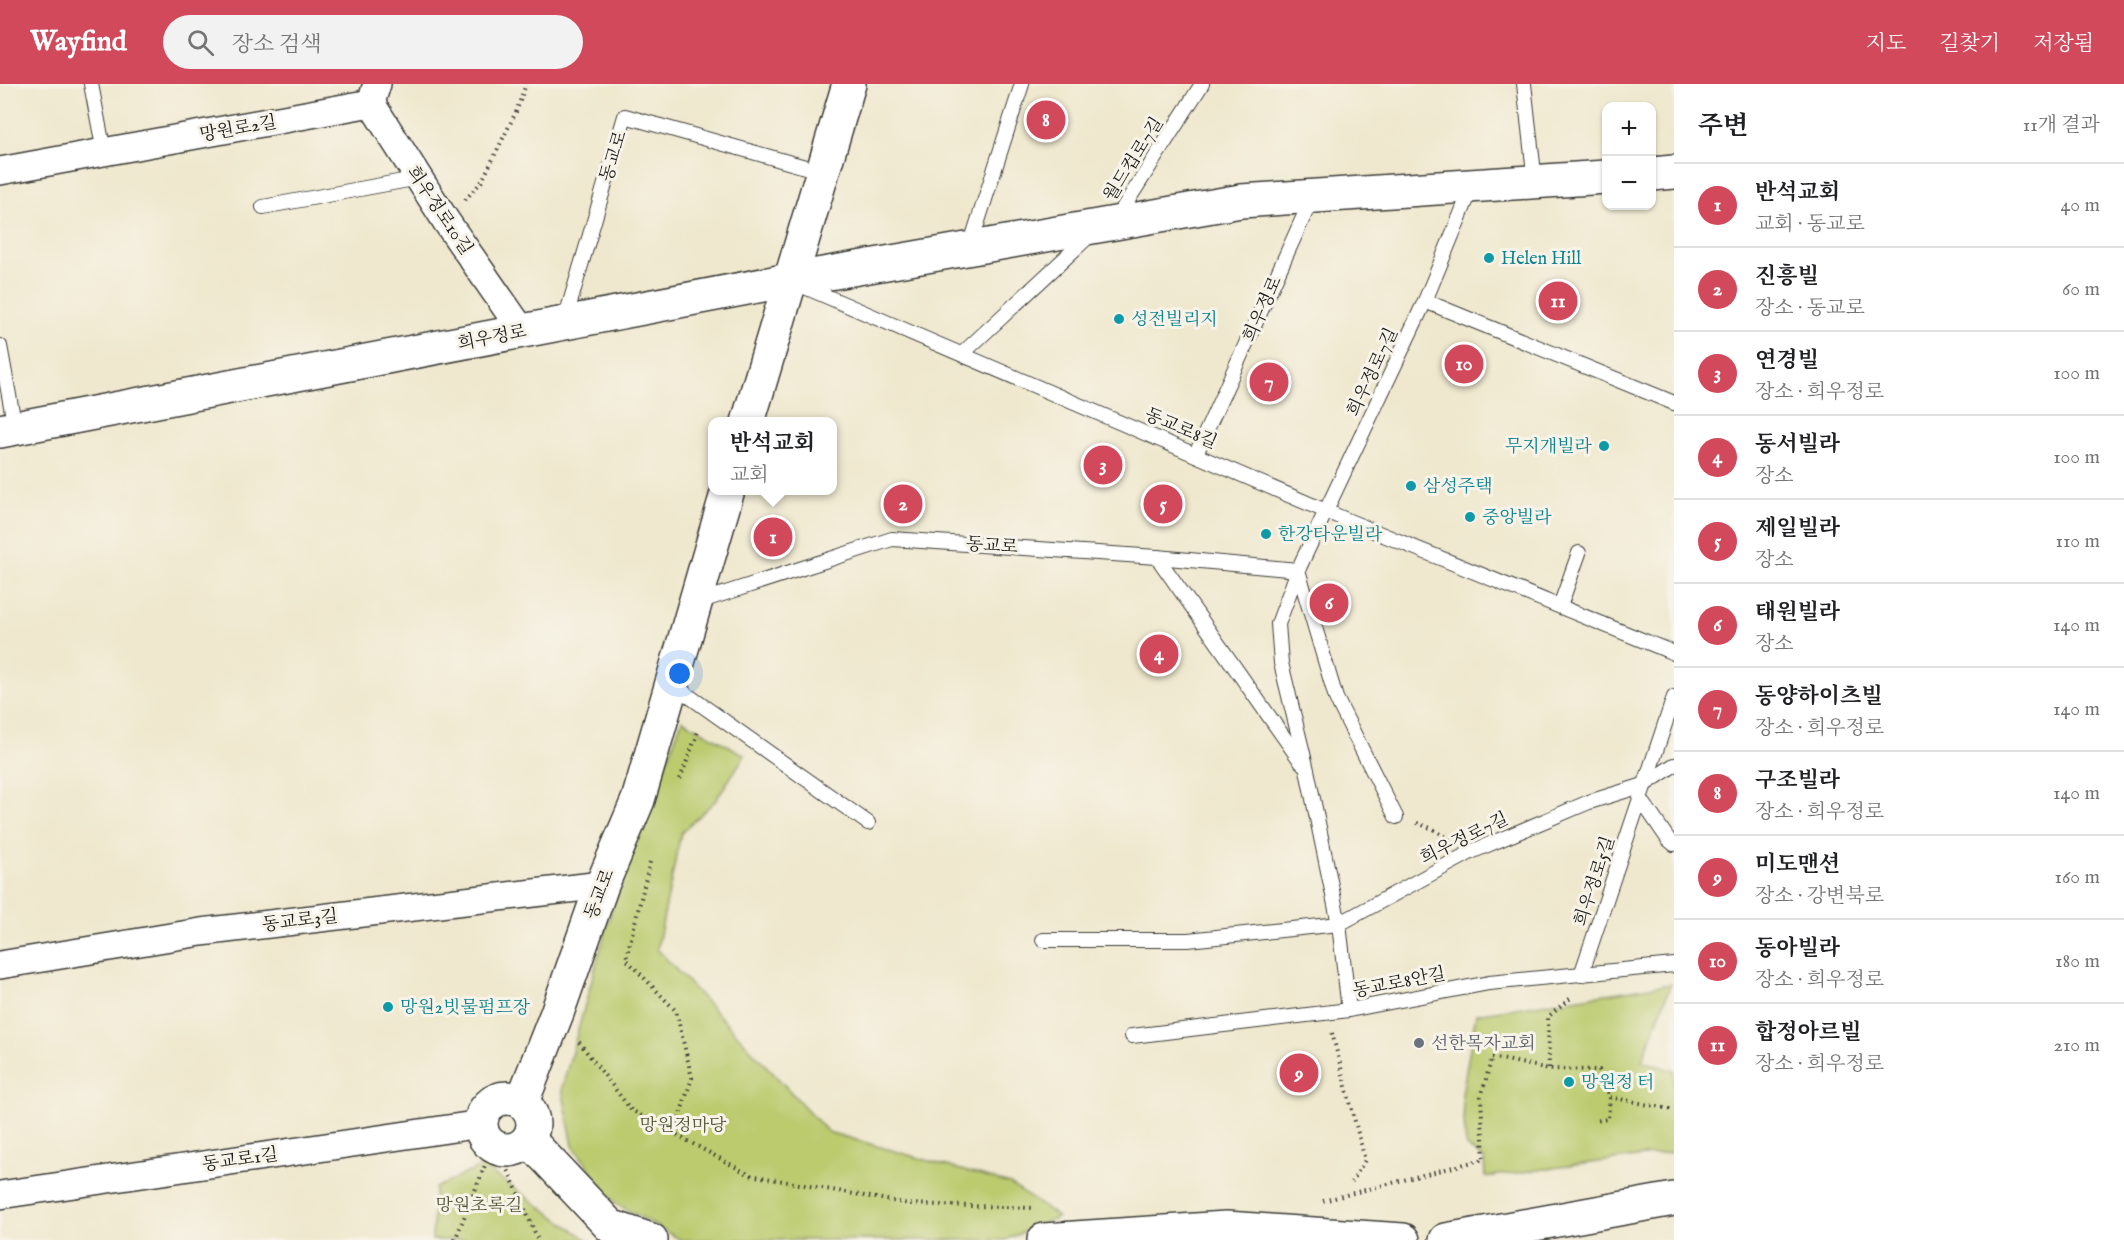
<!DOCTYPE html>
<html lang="ko">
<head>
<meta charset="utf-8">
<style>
	body { margin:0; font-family:"IM FELL English","Noto Serif KR",serif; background:#f2f2f2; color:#202124 }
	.controls { position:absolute; right:18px; top:18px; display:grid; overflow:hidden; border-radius:12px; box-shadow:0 2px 4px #0004 }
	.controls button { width:54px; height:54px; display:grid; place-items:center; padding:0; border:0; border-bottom:2px solid #e0e0e0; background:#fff; color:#202124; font:30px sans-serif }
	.you { position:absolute; left:680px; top:590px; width:21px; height:21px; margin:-15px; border:4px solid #fff; border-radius:50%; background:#1a73e8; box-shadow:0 0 0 9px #1a73e833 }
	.badge { display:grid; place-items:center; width:39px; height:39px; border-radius:50%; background:#d1495b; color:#fff; font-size:20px; font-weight:700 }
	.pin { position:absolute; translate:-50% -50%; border:3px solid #fff; box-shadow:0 2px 6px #0006 }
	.popup { position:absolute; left:708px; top:333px; width:129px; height:78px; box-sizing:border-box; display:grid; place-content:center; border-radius:12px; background:#fff; filter:drop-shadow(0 2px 4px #0005); font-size:20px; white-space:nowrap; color:#757577 }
	.popup b { font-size:22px; color:#202124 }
	.popup::after { content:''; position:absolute; left:50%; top:100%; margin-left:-12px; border:12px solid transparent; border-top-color:#fff }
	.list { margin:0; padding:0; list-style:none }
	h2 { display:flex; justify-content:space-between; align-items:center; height:78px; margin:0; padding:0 24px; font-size:26px }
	h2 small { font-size:20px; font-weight:400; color:#757577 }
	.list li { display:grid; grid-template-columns:39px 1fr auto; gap:18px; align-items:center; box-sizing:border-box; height:84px; padding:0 24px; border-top:2px solid #e0e0e0 }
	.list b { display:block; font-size:22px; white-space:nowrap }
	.list p { margin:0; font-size:20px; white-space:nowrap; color:#757577 }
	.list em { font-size:20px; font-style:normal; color:#757577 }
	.icon { flex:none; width:33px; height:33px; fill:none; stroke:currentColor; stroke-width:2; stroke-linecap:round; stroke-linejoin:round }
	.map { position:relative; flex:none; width:1674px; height:1156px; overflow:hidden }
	header { display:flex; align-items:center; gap:36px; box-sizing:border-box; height:84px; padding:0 30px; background:#d1495b; color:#fff }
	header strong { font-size:28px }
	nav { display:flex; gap:33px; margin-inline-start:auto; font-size:21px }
	.search { width:420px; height:54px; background:#f2f2f2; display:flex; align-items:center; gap:15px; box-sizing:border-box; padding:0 21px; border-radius:33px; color:#757577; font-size:22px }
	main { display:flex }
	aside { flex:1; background:#fff }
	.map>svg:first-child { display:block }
	.green { fill:#bbcb6e; stroke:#6c7445; stroke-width:1.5 }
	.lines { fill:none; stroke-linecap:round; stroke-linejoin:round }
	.service-casing { stroke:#3c3b37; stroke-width:16 }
	.minor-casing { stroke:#3c3b37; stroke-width:30 }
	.tertiary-casing { stroke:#3c3b37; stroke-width:36 }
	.trunk-casing { stroke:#3c3b37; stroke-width:36 }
	.path { stroke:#3c3b37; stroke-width:4; stroke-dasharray:1.5 4.5; stroke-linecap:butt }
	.service { stroke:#fff; stroke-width:14 }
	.minor { stroke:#fff; stroke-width:27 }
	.tertiary { stroke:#fff; stroke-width:33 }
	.trunk { stroke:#fff; stroke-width:33 }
	.culture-dot { fill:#0f9aa8; stroke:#f7f3e8; stroke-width:2 }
	.worship-dot { fill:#6b7280; stroke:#f7f3e8; stroke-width:2 }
	.labels { text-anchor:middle; stroke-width:6; stroke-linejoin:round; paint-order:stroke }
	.street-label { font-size:18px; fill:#1c1c1c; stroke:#f7f3e8 }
	.culture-label { font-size:18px; fill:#0d838f; stroke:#f7f3e8; text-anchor:start }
	.worship-label { font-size:18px; fill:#5b616d; stroke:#f7f3e8; text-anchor:start }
	.park-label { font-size:18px; fill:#545939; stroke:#f7f3e8 }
</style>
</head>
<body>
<header>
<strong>Wayfind</strong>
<div class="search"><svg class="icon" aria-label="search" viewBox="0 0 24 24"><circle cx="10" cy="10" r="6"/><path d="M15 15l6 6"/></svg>장소 검색</div>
<nav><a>지도</a><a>길찾기</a><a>저장됨</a></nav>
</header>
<main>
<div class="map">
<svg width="1674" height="1156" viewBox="0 0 1674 1156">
	<rect width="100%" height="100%" fill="#f7f3e8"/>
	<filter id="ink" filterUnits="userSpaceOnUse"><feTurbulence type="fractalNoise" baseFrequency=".0167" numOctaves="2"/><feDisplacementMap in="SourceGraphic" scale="12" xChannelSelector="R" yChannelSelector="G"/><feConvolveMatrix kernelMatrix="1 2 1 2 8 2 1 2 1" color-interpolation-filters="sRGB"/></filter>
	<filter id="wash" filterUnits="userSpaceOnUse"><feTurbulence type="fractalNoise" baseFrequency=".008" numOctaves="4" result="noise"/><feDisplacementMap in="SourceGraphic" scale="24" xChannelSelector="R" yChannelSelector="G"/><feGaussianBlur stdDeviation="1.35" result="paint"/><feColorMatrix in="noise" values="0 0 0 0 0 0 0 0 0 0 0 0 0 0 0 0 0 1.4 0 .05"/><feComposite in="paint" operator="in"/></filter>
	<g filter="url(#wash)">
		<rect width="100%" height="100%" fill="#efe8ce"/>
		<g class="green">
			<path d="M682,636L745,671L716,716L681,749L657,865L828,1048L1010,1100L1058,1133L1005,1156H681L615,1119L573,1062L562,1004L611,827Z"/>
			<path d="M1671,900L1642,977L1674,987V1068L1485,1093L1484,1075L1466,1062L1462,1010L1476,930Z"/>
			<path d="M482,1082L588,1156H432L435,1104Z"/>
		</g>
	</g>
	<g filter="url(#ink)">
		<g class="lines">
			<defs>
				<g id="service">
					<path d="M91,0L104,68"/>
					<path d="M1524,0L1535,98"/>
					<path d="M263,123L419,94"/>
					<path d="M1116,135L1202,0"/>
					<path d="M970,162L1022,0"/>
					<path d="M800,201L1349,437L1674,569"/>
					<path d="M1425,217L1674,319"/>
					<path d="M564,239L625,32L823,88"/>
					<path d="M0,262L15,344"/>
					<path d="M962,270L1090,151"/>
					<path d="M1196,370L1312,114"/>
					<path d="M1157,473L1302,679"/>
					<path d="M698,518L892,455L1157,473L1298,486L1336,614L1396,733"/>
					<path d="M1560,522L1579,469"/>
					<path d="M672,600L868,739"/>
					<path d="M1640,714L1668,755L1674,760"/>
					<path d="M1043,856H1188L1339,840L1471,768L1589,718L1644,701L1674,681"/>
					<path d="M1581,891L1674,613"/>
					<path d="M1349,926L1339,840L1307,686L1281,579L1278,540L1298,486L1425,217L1472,103"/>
					<path d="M1132,952L1349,926L1489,899L1674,881"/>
				</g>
				<g id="minor">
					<path d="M377,0L371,19L446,137L523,248"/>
					<path d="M0,87L371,19"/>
					<path d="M0,881L201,848L602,801"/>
					<path d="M0,1111L481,1040"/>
				</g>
				<g id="tertiary">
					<path d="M1652,90L1674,88"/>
					<path d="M748,338L849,0"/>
					<path d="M0,347L789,196L1241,117L1606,93"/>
					<circle cx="507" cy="1040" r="26"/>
					<path d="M522,1018L557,929L602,801L638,716L728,406"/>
				</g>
				<g id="trunk">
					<path d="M529,1056L610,1142L651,1156"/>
					<path d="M1044,1156L1226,1144L1403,1156"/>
					<path d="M1446,1156L1674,1115"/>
				</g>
			</defs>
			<use href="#service" class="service-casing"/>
			<use href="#minor" class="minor-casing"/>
			<use href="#tertiary" class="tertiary-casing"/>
			<use href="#trunk" class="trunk-casing"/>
			<g class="path">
				<path d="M465,116L482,97L516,28L526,0"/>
				<path d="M680,695L699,645"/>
				<path d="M1417,739L1431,744L1450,755"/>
				<path d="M650,778L626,875L676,927L692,994L674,1049"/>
				<path d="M1332,949L1365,1076L1352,1098"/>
				<path d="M579,958L631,1026L750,1091L909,1120L1035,1124"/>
				<path d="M1549,984L1548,933L1572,913"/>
				<path d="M1610,1013L1674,1026"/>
				<path d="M506,1081L538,1156"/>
				<path d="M1323,1117L1484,1075L1481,1013L1492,973L1549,985L1599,986L1610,1013L1608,1035L1595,1037"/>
				<path d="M455,1156L490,1069"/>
			</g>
			<use href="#service" class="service"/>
			<use href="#minor" class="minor"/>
			<use href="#tertiary" class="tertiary"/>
			<use href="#trunk" class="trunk"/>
		</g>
	</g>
	<g class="culture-dot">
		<circle cx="1489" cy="174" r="6"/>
		<circle cx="1119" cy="235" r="6"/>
		<circle cx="1604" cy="362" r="6"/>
		<circle cx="1411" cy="402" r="6"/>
		<circle cx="1470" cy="433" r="6"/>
		<circle cx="1266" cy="450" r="6"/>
		<circle cx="388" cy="923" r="6"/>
		<circle cx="1569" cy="998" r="6"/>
	</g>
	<circle class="worship-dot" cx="1419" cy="959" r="6"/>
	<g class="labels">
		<g class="street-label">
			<text transform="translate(238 44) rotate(-10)" y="6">망원로2길</text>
			<text transform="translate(613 72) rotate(-73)" y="6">동교로</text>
			<text transform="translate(1133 75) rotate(-58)" y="6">월드컵로7길</text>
			<text transform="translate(440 126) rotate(56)" y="6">희우정로10길</text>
			<text transform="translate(1262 225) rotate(-66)" y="6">희우정로</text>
			<text transform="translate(492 253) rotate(-11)" y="6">희우정로</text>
			<text transform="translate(1372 288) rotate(-65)" y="6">희우정로7길</text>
			<text transform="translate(1181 344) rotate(23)" y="6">동교로8길</text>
			<text transform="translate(992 461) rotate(4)" y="6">동교로</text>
			<text transform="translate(1464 754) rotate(-26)" y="6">희우정로7길</text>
			<text transform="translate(1594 797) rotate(-72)" y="6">희우정로5길</text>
			<text transform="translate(599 810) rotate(-69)" y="6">동교로</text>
			<text transform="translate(300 836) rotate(-7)" y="6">동교로3길</text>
			<text transform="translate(1399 898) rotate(-11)" y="6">동교로8안길</text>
			<text transform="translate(240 1075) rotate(-8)" y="6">동교로1길</text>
		</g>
		<g class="culture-label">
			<text x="1501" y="180">Helen Hill</text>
			<text x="1131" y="241">성전빌리지</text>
			<text x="1592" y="368" text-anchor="end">무지개빌라</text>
			<text x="1423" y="408">삼성주택</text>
			<text x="1482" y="439">중앙빌라</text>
			<text x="1278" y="456">한강타운빌라</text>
			<text x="400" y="929">망원2빗물펌프장</text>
			<text x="1581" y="1004">망원정 터</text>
		</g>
		<g class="worship-label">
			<text x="1431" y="965">선한목자교회</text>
		</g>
		<g class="park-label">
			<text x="683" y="1047">망원정마당</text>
			<text x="479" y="1127">망원초록길</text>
		</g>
	</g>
</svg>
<div class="controls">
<button>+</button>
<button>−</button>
</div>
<div class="you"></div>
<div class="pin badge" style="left:773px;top:453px">1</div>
<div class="popup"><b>반석교회</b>교회</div>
<div class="pin badge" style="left:903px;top:420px">2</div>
<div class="pin badge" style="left:1103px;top:381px">3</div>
<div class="pin badge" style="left:1159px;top:570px">4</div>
<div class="pin badge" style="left:1163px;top:420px">5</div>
<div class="pin badge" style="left:1329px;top:519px">6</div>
<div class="pin badge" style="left:1269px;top:298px">7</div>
<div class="pin badge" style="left:1046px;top:36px">8</div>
<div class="pin badge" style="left:1299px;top:989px">9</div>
<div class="pin badge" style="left:1464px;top:280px">10</div>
<div class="pin badge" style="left:1558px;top:217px">11</div>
</div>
<aside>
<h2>주변<small>11개 결과</small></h2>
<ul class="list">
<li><span class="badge">1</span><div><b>반석교회</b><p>교회 · 동교로</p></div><em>40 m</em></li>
<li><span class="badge">2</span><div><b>진흥빌</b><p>장소 · 동교로</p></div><em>60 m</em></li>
<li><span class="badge">3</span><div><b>연경빌</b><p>장소 · 희우정로</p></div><em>100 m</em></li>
<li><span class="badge">4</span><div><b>동서빌라</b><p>장소</p></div><em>100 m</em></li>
<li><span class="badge">5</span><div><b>제일빌라</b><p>장소</p></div><em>110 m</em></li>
<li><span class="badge">6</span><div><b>태원빌라</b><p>장소</p></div><em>140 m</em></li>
<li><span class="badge">7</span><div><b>동양하이츠빌</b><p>장소 · 희우정로</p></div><em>140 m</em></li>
<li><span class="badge">8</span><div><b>구조빌라</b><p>장소 · 희우정로</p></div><em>140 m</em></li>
<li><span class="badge">9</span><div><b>미도맨션</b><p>장소 · 강변북로</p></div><em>160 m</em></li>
<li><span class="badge">10</span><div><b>동아빌라</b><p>장소 · 희우정로</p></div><em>180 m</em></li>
<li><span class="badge">11</span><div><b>합정아르빌</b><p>장소 · 희우정로</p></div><em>210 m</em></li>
</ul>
</aside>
</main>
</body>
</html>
